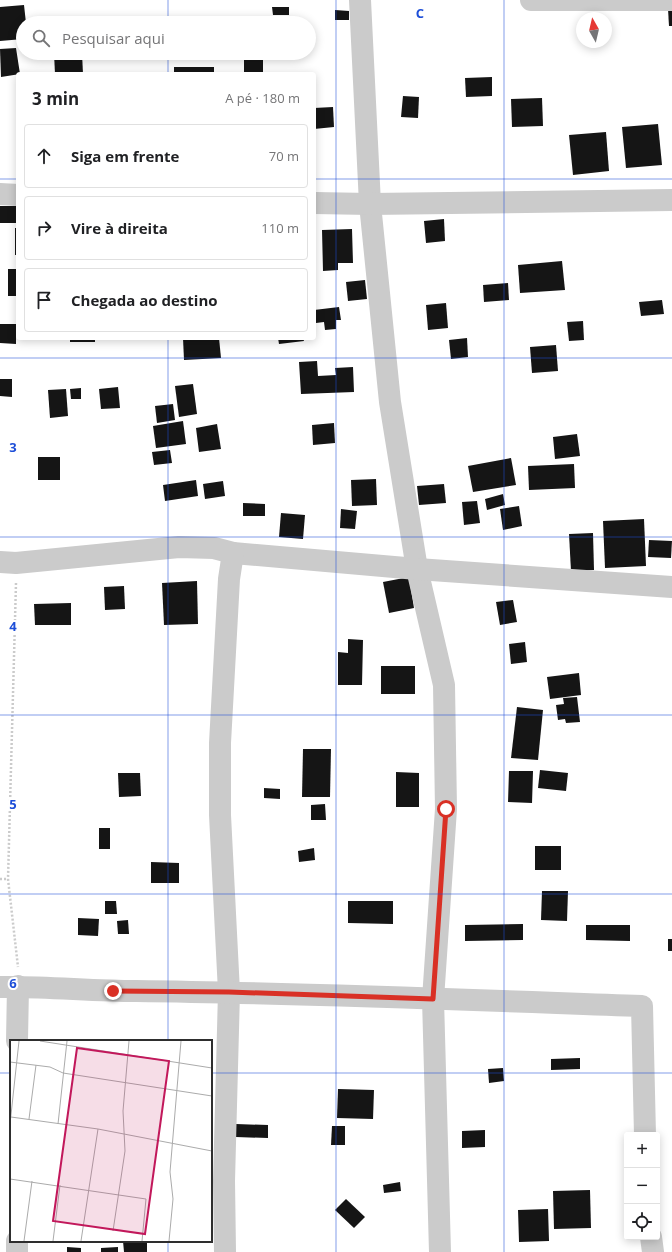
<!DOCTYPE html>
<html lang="pt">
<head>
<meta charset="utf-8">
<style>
	body { margin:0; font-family:"Open Sans",sans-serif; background:#f6f6f6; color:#202124 }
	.controls { position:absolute; right:12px; bottom:12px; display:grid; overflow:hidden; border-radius:4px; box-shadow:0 2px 10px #0003 }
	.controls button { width:36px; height:36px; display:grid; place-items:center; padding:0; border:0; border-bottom:1px solid #e0e0e0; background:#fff; color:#202124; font:20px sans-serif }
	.compass { position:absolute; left:576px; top:12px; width:36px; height:36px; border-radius:50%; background:#fff; box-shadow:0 2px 10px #0003; rotate:352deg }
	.stop { position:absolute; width:12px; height:12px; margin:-9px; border:3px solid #d93025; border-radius:50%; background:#fff }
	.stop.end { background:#d93025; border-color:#fff; box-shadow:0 1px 4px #0008 }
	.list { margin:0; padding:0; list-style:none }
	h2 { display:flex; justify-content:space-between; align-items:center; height:52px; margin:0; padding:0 16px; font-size:17px }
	h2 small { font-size:13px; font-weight:400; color:#757577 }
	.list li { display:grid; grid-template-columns:26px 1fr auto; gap:12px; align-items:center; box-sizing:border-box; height:64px; margin:0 8px 8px; padding:0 8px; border:1px solid #e0e0e0; border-radius:4px }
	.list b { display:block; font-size:15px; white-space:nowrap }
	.list em { font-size:13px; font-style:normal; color:#757577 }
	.icon { flex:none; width:22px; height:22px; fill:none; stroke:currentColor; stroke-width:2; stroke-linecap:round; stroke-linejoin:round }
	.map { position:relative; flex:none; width:672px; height:1252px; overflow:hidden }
	.search { position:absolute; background:#fff; box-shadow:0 2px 10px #0003; left:16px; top:16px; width:300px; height:44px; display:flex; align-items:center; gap:10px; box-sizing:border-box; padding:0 14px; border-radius:22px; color:#757577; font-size:15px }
	.panel { position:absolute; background:#fff; box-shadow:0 2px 10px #0003; left:16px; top:72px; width:300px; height:268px; border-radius:4px }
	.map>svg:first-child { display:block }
	.building { fill:#151515 }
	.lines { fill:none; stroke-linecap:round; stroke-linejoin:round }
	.path { stroke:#cbcbcb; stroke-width:2.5; stroke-dasharray:2 2; stroke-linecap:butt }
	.street { stroke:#cbcbcb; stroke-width:22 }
	.route { stroke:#d93025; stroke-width:5 }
	.grid { fill:none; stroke:#1d4ed8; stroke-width:1; stroke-opacity:0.55 }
	.inset-road { fill:none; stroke:#ababab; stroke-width:1 }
	.view { fill:#c2185b; fill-opacity:0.15; stroke:#c2185b; stroke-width:2 }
	.inset-edge { fill:none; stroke:#2e2e2e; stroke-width:2 }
	.grid-label { font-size:13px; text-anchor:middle; font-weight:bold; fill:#1d4ed8; stroke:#fff; stroke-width:4; stroke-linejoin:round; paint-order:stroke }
</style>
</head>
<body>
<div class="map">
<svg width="672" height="1252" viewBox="0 0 672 1252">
	<rect width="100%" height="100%" fill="#fff"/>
	<g class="building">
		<path d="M24,5L26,23H23V39L0,41V7Z"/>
		<path d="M272,7H289V15H273Z"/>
		<path d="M668,9H672V26H669Z"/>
		<path d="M335,10L349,11V20H335Z"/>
		<path d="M16,48L20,74L1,77L0,49Z"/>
		<path d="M54,53H82L83,74H55Z"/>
		<rect x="244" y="59" width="19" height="15"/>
		<rect x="174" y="67" width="40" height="7"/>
		<path d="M492,77V96L466,97L465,78Z"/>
		<path d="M403,96L419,97L418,118L401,117Z"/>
		<path d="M542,98L543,126L512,127L511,99Z"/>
		<path d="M333,107L334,127L314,129V108Z"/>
		<path d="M658,124L662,165L626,168L622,127Z"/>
		<path d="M606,132L609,171L573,175L569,135Z"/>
		<rect x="0" y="206" width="18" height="17"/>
		<path d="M444,219L445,241L426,243L424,221Z"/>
		<rect x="15" y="228" width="3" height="27"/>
		<path d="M352,229L353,263H338V270L323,271L322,230Z"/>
		<path d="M562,261L565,290L520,293L518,265Z"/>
		<rect x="8" y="269" width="10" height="27"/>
		<path d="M365,280L367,299L348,301L346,282Z"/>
		<path d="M508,283L509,300L484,302L483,285Z"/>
		<path d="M662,300L664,314L641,316L639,302Z"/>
		<path d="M446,303L448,328L428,330L426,305Z"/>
		<path d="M339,307L341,320H336V329L325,330L324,322L316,323L314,310Z"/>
		<path d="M583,321L584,340L569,341L567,322Z"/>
		<path d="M0,324H16V344L0,343Z"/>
		<rect x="70" y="338" width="25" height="4"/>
		<path d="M183,338H219L221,358L184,360Z"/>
		<path d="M278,338H303L304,341L279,344Z"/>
		<path d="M467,338L468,357L451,359L449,340Z"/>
		<path d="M556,345L558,371L532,373L530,347Z"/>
		<path d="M317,361L318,376L336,375L335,368L353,367L354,392L301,394L299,362Z"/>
		<path d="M0,379H12V397L0,396Z"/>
		<path d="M193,384L197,414L179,417L175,386Z"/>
		<path d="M118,387L120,408L101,409L99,389Z"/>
		<path d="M81,388V399H71L70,389Z"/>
		<path d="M66,389L68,416L50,418L48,390Z"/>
		<path d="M173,404L175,420L157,423L155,406Z"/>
		<path d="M183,421L186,444L156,448L153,426Z"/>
		<path d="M334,423L335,443L313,445L312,425Z"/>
		<path d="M217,424L221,449L199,452L196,428Z"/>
		<path d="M577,434L580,456L555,459L553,437Z"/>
		<path d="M170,450L172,463L154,465L152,452Z"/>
		<rect x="38" y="457" width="22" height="23"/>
		<path d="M511,458L516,485L473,492L468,466Z"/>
		<path d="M574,464L575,488L529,490L528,466Z"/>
		<path d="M376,479L377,505L352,506L351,480Z"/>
		<path d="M196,480L198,496L165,501L163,485Z"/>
		<path d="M223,481L225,496L205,499L203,484Z"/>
		<path d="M444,484L446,503L419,505L417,486Z"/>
		<path d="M503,494L505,505L487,510L485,499Z"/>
		<path d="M477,501L480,523L464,525L462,502Z"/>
		<path d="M243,503L265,504V516H243Z"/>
		<path d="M519,506L522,526L503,530L500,509Z"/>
		<path d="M341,509L357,511L355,529L340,528Z"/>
		<path d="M281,513L305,515L303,539L279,537Z"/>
		<path d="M644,519L646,566L605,568L603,521Z"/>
		<path d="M593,533L594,570L571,571L569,534Z"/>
		<path d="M649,540L672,541L671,558L648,557Z"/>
		<path d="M409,577L414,608L389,613L383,582Z"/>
		<path d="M197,581L198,624L164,625L162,583Z"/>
		<path d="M124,586L125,609L105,610L104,587Z"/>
		<path d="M513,600L517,622L500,625L496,602Z"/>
		<path d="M71,603V625H35L34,604Z"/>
		<path d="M348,639L363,640L362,685H338V652L348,653Z"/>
		<path d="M525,642L527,662L511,664L509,644Z"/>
		<rect x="381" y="666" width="34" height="28"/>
		<path d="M579,673L581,695L550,699L547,677Z"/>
		<path d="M577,697L580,722L566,723L565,719L558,720L556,705L564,704L563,698Z"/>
		<path d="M517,707L543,710L538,760L511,758Z"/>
		<path d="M303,749H331L330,797H302Z"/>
		<path d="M540,770L568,773L566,791L538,788Z"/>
		<path d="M509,771H533L532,803L508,802Z"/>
		<path d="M396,772L419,773V807H396Z"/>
		<path d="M118,773H140L141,796L119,797Z"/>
		<path d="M264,788L280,789V799L264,798Z"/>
		<path d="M325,804L326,820H311V805Z"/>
		<rect x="99" y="828" width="11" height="21"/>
		<rect x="535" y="846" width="26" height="24"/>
		<path d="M314,848L315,860L299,862L298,851Z"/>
		<path d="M151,862L179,863V883H151Z"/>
		<path d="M542,891H568L567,921L541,920Z"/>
		<path d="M105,901H116L117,914H105Z"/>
		<path d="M348,901H393V924L348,923Z"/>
		<path d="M78,918L99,919L98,936L78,935Z"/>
		<path d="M128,920L129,934H118L117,921Z"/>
		<path d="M523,924V940L465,941V925Z"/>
		<path d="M586,925H630V941L586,940Z"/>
		<rect x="668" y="939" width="4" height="12"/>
		<path d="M580,1058V1069L551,1070V1059Z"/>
		<path d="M503,1068L504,1081L489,1083L488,1069Z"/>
		<path d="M338,1089L374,1090L373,1119L337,1118Z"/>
		<path d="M236,1124L268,1125V1138L236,1137Z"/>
		<path d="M332,1126H345V1145H331Z"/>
		<path d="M485,1130V1147L462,1148V1131Z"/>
		<path d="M400,1182L401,1191L384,1193L383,1185Z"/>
		<path d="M590,1190L591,1228L554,1229L553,1191Z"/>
		<path d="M346,1199L365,1217L354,1228L335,1210Z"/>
		<path d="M548,1209L549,1241L519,1242L518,1210Z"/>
		<path d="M123,1241H147V1252H124Z"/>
		<path d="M67,1247L81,1248V1252H67Z"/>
		<path d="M118,1247V1252H101V1248Z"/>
	</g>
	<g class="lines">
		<g class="path">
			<path d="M16,583L8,879L18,967"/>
			<path d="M0,879H8"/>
		</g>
		<g class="street">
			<path d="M360,0L370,204L390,402L417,569L444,685L446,809L433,999L440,1252"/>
			<path d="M531,0H672"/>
			<path d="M0,194L18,195"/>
			<path d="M314,203L370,204L672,200"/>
			<path d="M233,553L417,569L672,587"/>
			<path d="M0,562L16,563L179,547L214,548L233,553L229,579L220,743V815L229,992L224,1181L225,1252"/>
			<path d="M0,987C45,986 90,991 136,991C304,993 473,1000 642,1006L645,1135"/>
			<path d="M17,1041L18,986"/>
			<path d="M651,1237L653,1252"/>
			<path d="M17,1241V1252"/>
		</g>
	</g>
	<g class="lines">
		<path class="route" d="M113,991L229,992L433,999L446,809"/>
	</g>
	<path class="grid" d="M168,0V23M336,0V1252M504,0V1252M168,53V74M0,179H18M314,179H672M168,338V1041M0,358H672M0,537H672M0,715H672M0,894H672M0,1073H11M211,1073H672M168,1241V1252"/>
	<g transform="translate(10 1040)">
		<rect width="202" height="202" fill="#fff"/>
		<path class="inset-road" d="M30,1L202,28M0,22L40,27L53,33L202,56M1,77L88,89L71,201M19,79L26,25M0,84L9,1M48,84L57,1M88,89L202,111M0,139L136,159L132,201M103,191L115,111L113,71L119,1M14,201L22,141M43,201L50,145M159,201L163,159L160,132L171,1"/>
		<path class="view" d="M67,8L159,21L135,194L43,181Z"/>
		<rect width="202" height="202" class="inset-edge"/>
	</g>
	<g class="grid-label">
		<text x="420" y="18">C</text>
		<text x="13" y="452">3</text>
		<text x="13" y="631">4</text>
		<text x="13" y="809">5</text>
		<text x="13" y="988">6</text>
	</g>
</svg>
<div class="controls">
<button>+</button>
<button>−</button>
<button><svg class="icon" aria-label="locate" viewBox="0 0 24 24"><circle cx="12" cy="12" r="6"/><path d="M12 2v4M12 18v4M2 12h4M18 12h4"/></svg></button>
</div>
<svg class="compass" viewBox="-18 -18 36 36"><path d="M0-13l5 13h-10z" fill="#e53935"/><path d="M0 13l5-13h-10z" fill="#757577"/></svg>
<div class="stop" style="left:446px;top:809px"></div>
<div class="stop end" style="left:113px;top:991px"></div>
<div class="search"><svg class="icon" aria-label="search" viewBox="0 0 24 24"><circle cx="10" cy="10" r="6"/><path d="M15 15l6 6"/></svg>Pesquisar aqui</div>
<section class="panel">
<h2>3 min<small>A pé · 180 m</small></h2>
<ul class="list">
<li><svg class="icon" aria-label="ahead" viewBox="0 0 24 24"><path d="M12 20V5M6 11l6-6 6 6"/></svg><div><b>Siga em frente</b></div><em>70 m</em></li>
<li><svg class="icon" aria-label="right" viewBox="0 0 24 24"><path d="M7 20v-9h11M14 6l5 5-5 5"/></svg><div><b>Vire à direita</b></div><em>110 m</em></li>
<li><svg class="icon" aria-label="arrive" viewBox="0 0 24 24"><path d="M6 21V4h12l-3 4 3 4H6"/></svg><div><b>Chegada ao destino</b></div></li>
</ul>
</section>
</div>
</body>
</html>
